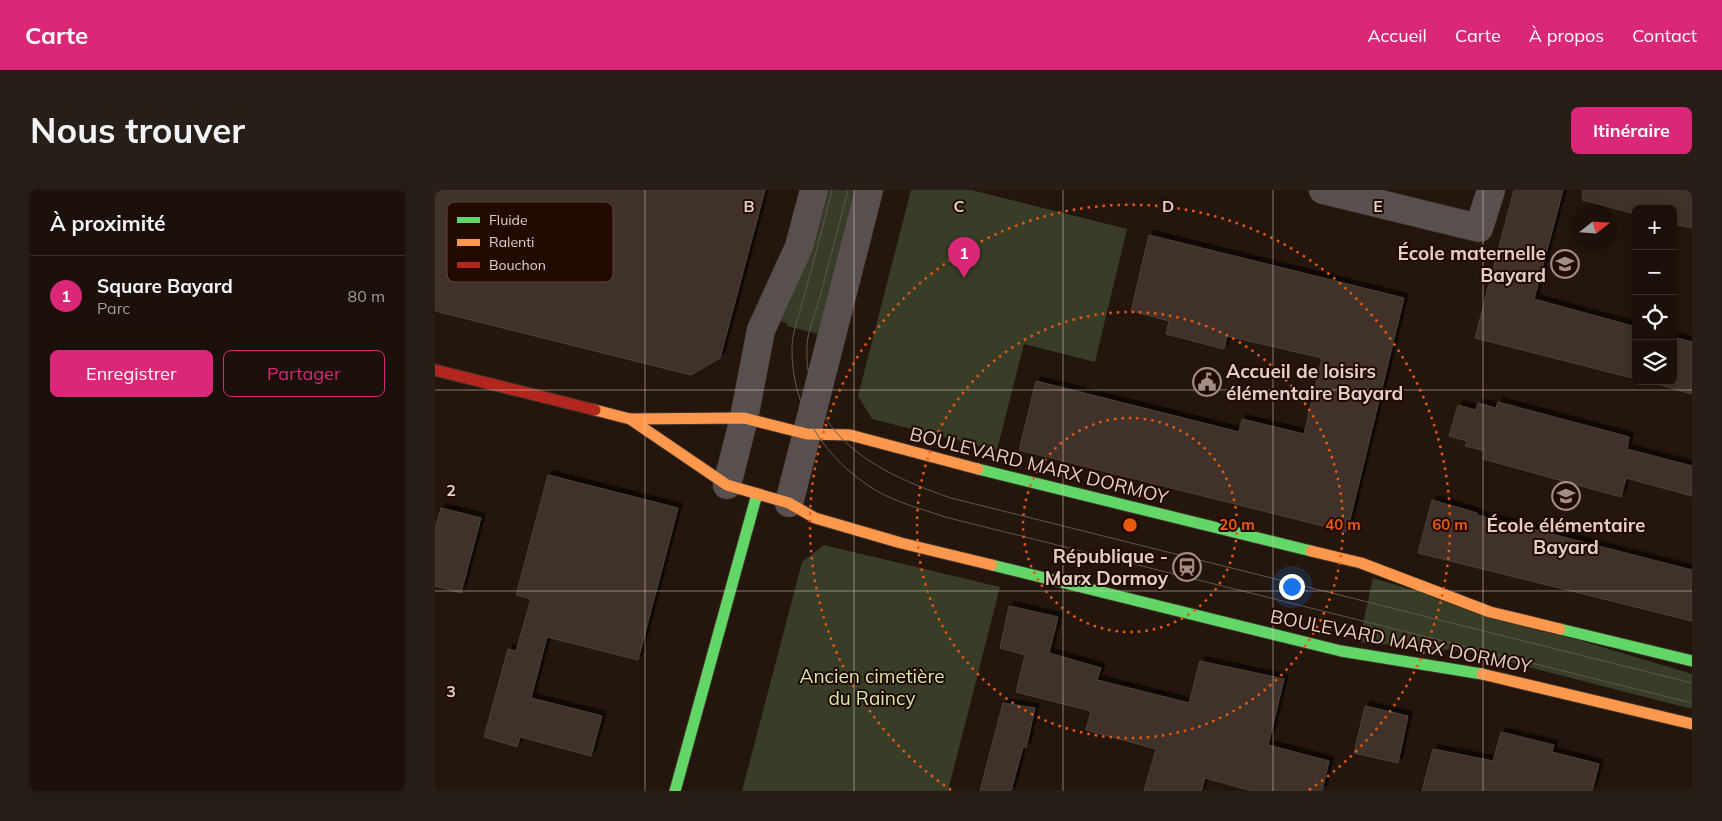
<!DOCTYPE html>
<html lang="fr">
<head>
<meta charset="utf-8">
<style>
	body { margin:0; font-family:Mulish,sans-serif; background:#281e18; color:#f1f3f6 }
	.controls { position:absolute; right:15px; top:15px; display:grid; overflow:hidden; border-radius:8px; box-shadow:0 2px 12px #0003 }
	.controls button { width:45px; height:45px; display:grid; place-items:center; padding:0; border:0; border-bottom:1px solid #39302b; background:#1b100a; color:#f1f3f6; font:25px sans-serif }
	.compass { position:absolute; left:1137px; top:15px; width:45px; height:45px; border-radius:50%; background:#1b100a; box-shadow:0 2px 12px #0003; rotate:73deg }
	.you { position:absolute; left:856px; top:396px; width:18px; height:18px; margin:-12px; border:4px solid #fff; border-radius:50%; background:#1a73e8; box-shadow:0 0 0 8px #1a73e833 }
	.badge { display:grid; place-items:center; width:32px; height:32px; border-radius:50%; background:#db2777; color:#fff; font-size:16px; font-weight:700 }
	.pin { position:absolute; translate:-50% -41px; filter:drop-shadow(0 1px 2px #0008) }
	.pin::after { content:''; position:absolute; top:26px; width:18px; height:15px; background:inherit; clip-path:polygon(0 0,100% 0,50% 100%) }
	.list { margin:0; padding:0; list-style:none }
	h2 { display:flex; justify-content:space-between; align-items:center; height:65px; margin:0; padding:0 20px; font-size:21px }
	h2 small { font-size:16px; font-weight:400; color:#a09d9c }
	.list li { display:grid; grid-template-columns:32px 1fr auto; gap:15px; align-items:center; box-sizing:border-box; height:80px; padding:0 20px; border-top:1px solid #39302b }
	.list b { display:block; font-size:19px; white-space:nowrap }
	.list p { margin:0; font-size:16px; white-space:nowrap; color:#a09d9c }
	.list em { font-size:16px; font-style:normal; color:#a09d9c }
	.actions { display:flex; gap:10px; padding:15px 20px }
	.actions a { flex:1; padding:11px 0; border:1px solid #db2777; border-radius:8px; text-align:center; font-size:18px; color:#db2777 }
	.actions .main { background:#db2777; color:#fff }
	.icon { flex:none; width:28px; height:28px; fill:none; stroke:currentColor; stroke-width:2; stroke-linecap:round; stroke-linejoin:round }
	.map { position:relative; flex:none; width:1257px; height:601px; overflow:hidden; border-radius:8px }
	header { display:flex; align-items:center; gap:30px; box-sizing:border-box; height:70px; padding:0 25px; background:#db2777; color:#fff }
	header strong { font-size:24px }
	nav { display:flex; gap:28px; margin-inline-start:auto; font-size:18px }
	.intro { display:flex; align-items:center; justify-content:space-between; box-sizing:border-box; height:120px; padding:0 30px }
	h1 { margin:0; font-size:35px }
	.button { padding:12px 22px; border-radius:8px; background:#db2777; color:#fff; font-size:18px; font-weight:700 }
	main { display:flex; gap:30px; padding:0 30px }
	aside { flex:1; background:#1b100a; border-radius:8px; box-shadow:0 2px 12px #0003 }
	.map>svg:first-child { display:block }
	.green { fill:#373d26 }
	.building { fill:#3f322a; stroke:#4d4038; filter:url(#shadow) }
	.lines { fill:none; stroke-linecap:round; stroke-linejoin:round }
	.street-casing { stroke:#3d3128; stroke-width:29 }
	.fast-casing { stroke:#3d3128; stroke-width:13 }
	.slow-casing { stroke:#3d3128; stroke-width:13 }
	.jam-casing { stroke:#3d3128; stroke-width:13 }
	.street { stroke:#57504e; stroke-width:28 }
	.fast { stroke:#63d668; stroke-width:11 }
	.slow { stroke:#ff974d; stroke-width:11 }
	.jam { stroke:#b3261e; stroke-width:11 }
	.tram { stroke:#5f5652; stroke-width:1 }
	.grid { fill:none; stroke:#e1cec4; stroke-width:1; stroke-opacity:0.55 }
	.ring { fill:none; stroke:#e8590c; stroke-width:2.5; stroke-dasharray:2.5 5 }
	.labels { text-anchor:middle; stroke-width:4; stroke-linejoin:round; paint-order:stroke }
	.poi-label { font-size:19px; font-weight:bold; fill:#e1cec4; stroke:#230a00; text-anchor:end }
	.street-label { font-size:19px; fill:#e1cec4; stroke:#230a00 }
	.park-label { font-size:19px; fill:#d2eba7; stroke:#230a00 }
	.key { fill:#230a00; stroke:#5c453b; stroke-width:1 }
	.key-label { font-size:14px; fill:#e1cec4 }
	.grid-label { font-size:16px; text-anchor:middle; font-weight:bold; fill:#e1cec4; stroke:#230a00; stroke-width:4; stroke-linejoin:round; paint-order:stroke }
	.centre { fill:#e8590c; stroke:#230a00; stroke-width:2.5 }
	.ring-label { font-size:15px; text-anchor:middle; font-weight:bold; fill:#e8590c; stroke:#230a00; stroke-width:4; stroke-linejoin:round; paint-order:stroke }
</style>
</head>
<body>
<header>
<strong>Carte</strong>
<nav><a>Accueil</a><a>Carte</a><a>À propos</a><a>Contact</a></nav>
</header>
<div class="intro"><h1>Nous trouver</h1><a class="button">Itinéraire</a></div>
<main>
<aside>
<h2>À proximité<small></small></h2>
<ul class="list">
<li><span class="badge">1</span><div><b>Square Bayard</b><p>Parc</p></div><em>80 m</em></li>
</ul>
<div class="actions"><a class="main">Enregistrer</a><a>Partager</a></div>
</aside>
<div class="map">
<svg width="1257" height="601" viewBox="0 0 1257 601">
	<defs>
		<filter id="shadow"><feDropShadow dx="4.5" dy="-4.5" stdDeviation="0" flood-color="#0009"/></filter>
	</defs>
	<rect width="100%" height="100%" fill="#24160d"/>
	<g class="green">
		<path d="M388,0H424L387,145L352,136V133L344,131Z"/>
		<path d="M476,0H536L692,39L660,172L589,154L562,260L437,229L423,206Z"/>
		<path d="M389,355L565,397L513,601H307L367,372Z"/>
		<path d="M938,388L1257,484V519L1034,462L924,452Z"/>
	</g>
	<g class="building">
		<path d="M0,0H330L285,168L256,185L0,121Z"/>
		<path d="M1079,0H1128L1099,109L1201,137V189L1040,148Z"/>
		<path d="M1148,0H1257V38L1238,34V19H1201V24L1147,10Z"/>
		<path d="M714,45L969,108L912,342L584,260L601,191L804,242L807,229L869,244L887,168L792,146L789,159L731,144L734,131L696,121Z"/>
		<path d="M1238,147L1257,152V204L1211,191H1238Z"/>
		<path d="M1063,212L1194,247L1192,259L1257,276V306L1191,288L1186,307L1048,269L1050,261L1030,256L1032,251L1014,246L1023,215L1041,220L1043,213L1061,218Z"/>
		<path d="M113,285L243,318L203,470L112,447L96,508L167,526L156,566L85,547L82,557L49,547L73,459L81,461L96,409L81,405Z"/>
		<path d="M997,310L1042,323V325L1257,380V431L983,363Z"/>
		<path d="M6,318L46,328L26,403L0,396V338Z"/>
		<path d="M574,416L623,427L614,463L666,478L662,490L754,513L765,471L849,489L833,555L894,571L887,601H817L770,588L766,601H709L721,559L651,540L656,521L581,502L590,465L565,458Z"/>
		<path d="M568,513L600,518L591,558L588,557L576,601H545Z"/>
		<path d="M930,516L973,526L963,573L919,563Z"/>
		<path d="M1066,542L1119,555L1117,562L1164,574L1157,601H987L998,559L1058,571Z"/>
	</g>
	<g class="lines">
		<defs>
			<g id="street">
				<path d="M888,0L1044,38L1056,0"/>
				<path d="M292,295L309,228L326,140L364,57L379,0"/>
				<path d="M354,313L434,0"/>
			</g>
			<g id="fast">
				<path d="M543,279L876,361"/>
				<path d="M557,375L906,461L1047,484"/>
				<path d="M1125,439L1257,471"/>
				<path d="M240,601L322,304"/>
			</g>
			<g id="slow">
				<path d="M160,220L195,229L309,228L372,244L415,245L543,279"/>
				<path d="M195,229L292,295L354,313L380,328L466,353L557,375"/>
				<path d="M876,361L926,373L1055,422L1125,439"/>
				<path d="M1047,484L1257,534"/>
			</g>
			<path id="jam" d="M0,180L160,220"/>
		</defs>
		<use href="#street" class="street-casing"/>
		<use href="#fast" class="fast-casing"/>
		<use href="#slow" class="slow-casing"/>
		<use href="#jam" class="jam-casing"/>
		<use href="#street" class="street"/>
		<use href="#fast" class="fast"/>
		<use href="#slow" class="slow"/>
		<use href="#jam" class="jam"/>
		<g class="tram">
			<path d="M397,0C388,37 378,74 368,110C364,125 357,143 357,158C356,219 391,271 442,301C463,313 487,319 510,327L1257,513"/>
			<path d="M413,0C404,36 394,71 385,107C381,122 373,139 372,155C368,245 442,283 516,308L1257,493"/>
		</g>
	</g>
	<path class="grid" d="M210,0V601M419,0V601M628,0V601M838,0V601M1048,0V601M0,200H1257M0,401H1257"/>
	<g class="ring">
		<circle cx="695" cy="335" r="107"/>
		<circle cx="695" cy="335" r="213"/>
		<path d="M516 600A320 320 0 1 1 874 600"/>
	</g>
	<defs>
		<symbol id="school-ring" viewBox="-11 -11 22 22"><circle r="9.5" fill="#230a00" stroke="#9f8e84" stroke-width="1.5"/><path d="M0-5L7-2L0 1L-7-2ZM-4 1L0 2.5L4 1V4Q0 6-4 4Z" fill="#9f8e84"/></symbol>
		<symbol id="civic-ring" viewBox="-11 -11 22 22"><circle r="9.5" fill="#230a00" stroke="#9f8e84" stroke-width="1.5"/><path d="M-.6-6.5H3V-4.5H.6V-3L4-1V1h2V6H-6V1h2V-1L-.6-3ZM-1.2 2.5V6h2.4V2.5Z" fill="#9f8e84"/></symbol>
		<symbol id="station-ring" viewBox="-11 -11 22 22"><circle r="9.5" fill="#230a00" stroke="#9f8e84" stroke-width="1.5"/><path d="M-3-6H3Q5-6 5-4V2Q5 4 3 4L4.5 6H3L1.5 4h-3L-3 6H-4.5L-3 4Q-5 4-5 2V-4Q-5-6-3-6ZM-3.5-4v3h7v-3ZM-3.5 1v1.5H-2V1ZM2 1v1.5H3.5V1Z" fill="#9f8e84"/></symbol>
	</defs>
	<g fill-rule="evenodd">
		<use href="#school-ring" x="1114" y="58" width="32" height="32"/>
		<use href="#civic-ring" x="756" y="176" width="32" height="32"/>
		<use href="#school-ring" x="1115" y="290" width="32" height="32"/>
		<use href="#station-ring" x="736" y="361" width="32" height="32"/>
	</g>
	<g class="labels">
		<g class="poi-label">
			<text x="1111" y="70">École maternelle<tspan x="1111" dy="22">Bayard</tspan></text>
			<text x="791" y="188" text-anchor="start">Accueil de loisirs<tspan x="791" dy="22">élémentaire Bayard</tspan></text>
			<text x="1131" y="342" text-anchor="middle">École élémentaire<tspan x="1131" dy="22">Bayard</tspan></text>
			<text x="733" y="373">République -<tspan x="733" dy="22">Marx Dormoy</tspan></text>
		</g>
		<g class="street-label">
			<text transform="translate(604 275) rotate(14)" y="7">BOULEVARD MARX DORMOY</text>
			<text transform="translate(966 451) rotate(11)" y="7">BOULEVARD MARX DORMOY</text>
		</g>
		<g class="park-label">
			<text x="437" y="493">Ancien cimetière<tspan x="437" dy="22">du Raincy</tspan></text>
		</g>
	</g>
	<rect x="12" y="12" width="166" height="80" rx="8" class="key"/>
	<rect x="22" y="27" width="23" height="6" fill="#63d668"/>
	<rect x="22" y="49" width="23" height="7" fill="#ff974d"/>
	<rect x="22" y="72" width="23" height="6" fill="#b3261e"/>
	<g class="key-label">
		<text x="54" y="35">Fluide</text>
		<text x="54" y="57">Ralenti</text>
		<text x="54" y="80">Bouchon</text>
	</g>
	<g class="grid-label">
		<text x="314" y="22">B</text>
		<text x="524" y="22">C</text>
		<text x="733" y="22">D</text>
		<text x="943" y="22">E</text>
		<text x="16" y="306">2</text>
		<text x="16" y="507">3</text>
	</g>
	<circle cx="695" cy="335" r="8" class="centre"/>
	<g class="ring-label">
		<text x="802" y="340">20 m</text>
		<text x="908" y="340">40 m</text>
		<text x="1015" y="340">60 m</text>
	</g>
</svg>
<div class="controls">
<button>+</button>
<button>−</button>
<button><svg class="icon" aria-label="locate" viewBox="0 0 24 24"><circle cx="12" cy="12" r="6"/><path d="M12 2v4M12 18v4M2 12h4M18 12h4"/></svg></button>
<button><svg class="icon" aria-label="layers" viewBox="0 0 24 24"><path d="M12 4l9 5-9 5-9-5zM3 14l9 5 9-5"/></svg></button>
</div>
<svg class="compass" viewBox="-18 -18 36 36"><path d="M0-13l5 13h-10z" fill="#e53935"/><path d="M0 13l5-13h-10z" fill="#a09d9c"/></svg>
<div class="you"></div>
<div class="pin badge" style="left:529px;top:88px">1</div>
</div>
</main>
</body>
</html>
